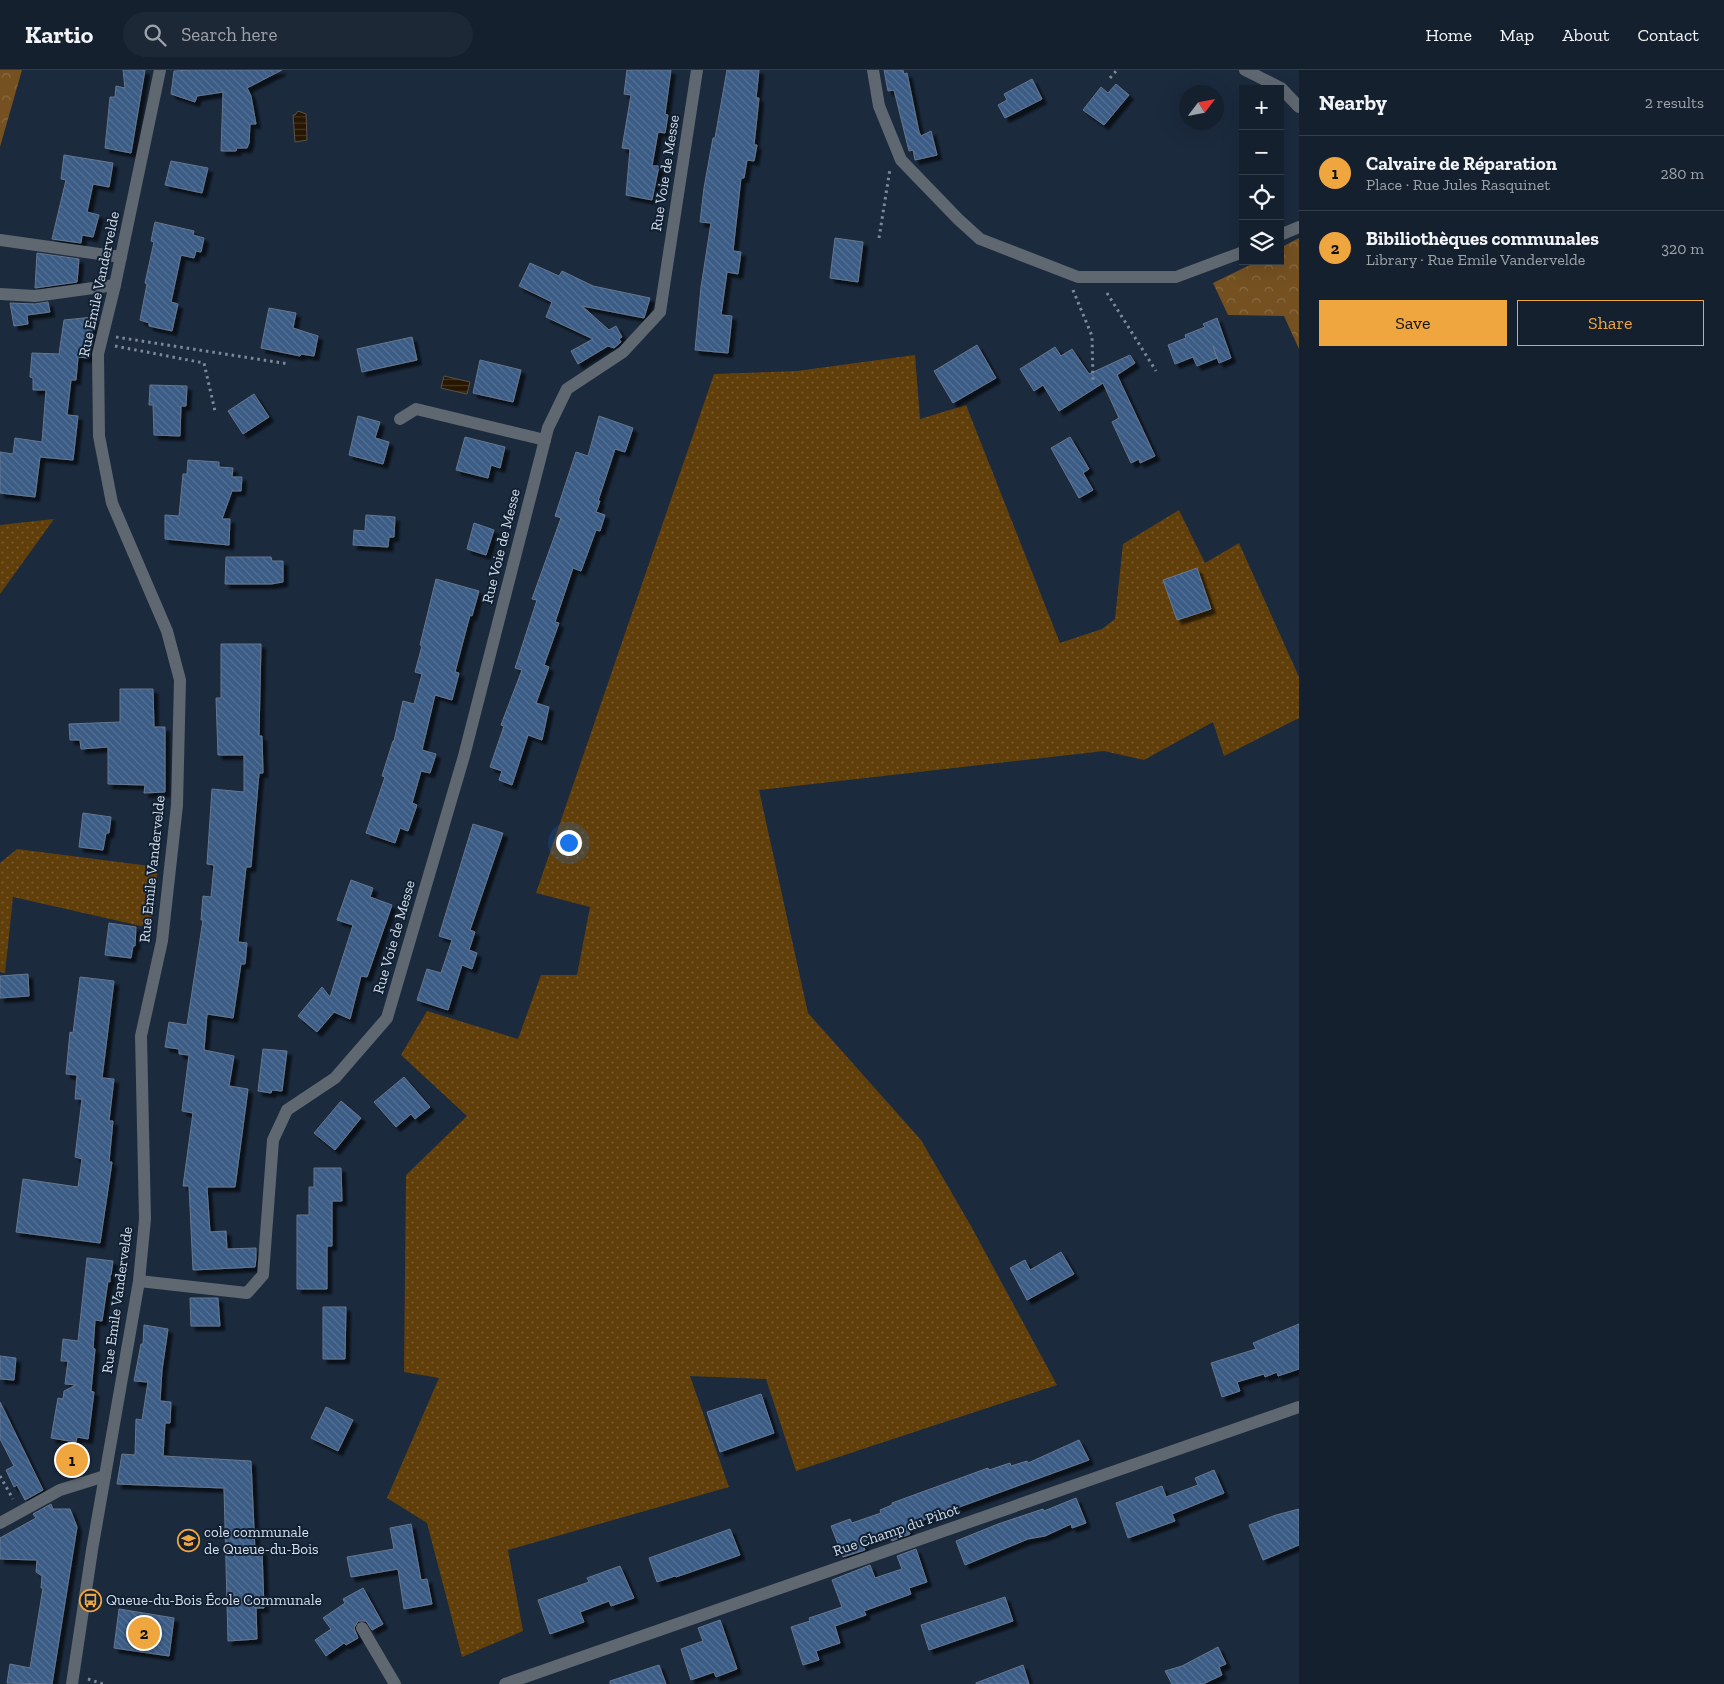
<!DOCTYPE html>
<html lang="en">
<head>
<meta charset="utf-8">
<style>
	body { margin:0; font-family:"Zilla Slab",serif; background:#1d2836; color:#f1f3f6 }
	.controls { position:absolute; right:15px; top:15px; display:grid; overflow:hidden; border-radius:0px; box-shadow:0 5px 20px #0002 }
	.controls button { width:45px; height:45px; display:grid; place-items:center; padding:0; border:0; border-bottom:1px solid #333e4a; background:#14202e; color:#f1f3f6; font:25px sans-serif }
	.compass { position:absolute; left:1179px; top:15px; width:45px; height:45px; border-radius:50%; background:#14202e; box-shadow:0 5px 20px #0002; rotate:58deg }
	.you { position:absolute; left:568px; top:772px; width:18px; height:18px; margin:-12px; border:4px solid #fff; border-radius:50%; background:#1a73e8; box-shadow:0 0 0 8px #1a73e833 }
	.badge { display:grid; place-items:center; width:32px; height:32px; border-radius:50%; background:#f0a63f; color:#111; font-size:16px; font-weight:700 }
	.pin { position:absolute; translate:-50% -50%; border:2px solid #fff; box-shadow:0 1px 5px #0006 }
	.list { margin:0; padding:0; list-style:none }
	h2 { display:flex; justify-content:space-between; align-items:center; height:65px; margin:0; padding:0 20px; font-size:21px }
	h2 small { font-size:16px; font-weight:400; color:#9da3aa }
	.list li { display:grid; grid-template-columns:32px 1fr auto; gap:15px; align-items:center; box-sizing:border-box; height:75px; padding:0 20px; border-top:1px solid #333e4a }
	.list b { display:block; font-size:19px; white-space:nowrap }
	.list p { margin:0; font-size:16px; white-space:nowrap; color:#9da3aa }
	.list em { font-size:16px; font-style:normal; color:#9da3aa }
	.actions { display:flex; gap:10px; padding:15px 20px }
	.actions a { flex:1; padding:11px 0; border:1px solid #f0a63f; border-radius:0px; text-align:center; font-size:18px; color:#f0a63f }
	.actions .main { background:#f0a63f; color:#111 }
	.icon { flex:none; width:28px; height:28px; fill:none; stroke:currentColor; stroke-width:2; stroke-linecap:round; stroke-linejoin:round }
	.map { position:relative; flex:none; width:1299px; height:1614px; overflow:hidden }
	header { display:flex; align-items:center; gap:30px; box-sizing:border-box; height:70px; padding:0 25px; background:#14202e; border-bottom:1px solid #333e4a }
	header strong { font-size:24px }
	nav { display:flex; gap:28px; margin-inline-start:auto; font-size:18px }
	.search { width:350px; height:45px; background:#1d2836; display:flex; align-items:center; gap:12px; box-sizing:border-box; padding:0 18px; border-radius:28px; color:#9da3aa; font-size:19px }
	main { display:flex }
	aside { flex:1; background:#14202e }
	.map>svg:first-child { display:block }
	.grass { fill:url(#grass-dots) }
	.forest { fill:url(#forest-crowns) }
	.water { fill:url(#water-rules); stroke:#5b5247 }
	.building { fill:url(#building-back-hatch); stroke:#66778e; filter:url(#shadow) }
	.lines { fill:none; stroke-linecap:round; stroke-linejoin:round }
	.path { stroke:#7d8999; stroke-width:3; stroke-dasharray:2.5 4; stroke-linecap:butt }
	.minor { stroke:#5f6771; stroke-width:12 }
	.labels { text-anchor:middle; stroke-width:4; stroke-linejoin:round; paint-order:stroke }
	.street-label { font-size:15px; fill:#d5dfec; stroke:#112033 }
	.poi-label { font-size:15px; fill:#d5dfec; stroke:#112033; text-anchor:start }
</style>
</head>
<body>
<header>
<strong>Kartio</strong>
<div class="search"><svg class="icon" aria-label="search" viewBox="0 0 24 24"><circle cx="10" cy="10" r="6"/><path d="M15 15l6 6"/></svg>Search here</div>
<nav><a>Home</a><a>Map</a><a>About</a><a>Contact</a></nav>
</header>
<main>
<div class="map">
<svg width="1299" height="1614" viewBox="0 0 1299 1614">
	<defs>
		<pattern id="grass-dots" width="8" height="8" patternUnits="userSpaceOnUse" patternTransform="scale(1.25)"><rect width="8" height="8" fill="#613f0b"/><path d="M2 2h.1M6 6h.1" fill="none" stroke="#775a2f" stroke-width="1.8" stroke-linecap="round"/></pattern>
		<pattern id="forest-crowns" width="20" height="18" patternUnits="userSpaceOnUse" patternTransform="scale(1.25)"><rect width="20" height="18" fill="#755122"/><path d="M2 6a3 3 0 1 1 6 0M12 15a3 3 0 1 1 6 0" fill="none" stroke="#886a42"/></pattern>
		<pattern id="water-rules" width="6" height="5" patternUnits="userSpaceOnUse" patternTransform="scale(1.25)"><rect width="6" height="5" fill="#271600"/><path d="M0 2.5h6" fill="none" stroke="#453725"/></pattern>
		<pattern id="building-back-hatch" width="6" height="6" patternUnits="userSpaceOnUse" patternTransform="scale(1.25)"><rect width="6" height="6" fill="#3a5b85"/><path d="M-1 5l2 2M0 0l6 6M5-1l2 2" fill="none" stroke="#567296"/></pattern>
		<filter id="shadow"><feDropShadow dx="4.5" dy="4.5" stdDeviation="1" flood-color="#0009"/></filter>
	</defs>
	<rect width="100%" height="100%" fill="#1b2a3d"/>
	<g class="grass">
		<path d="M915,285L920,349L966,335L1060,573L1102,559L1115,549L1123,474L1179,440L1205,493L1239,473L1299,607V648L1224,686L1213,652L1144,690L1104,681L759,720L808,943L921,1070L971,1156L1057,1315L796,1401L766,1309L690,1306L729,1417L508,1480L523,1561L462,1587L427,1453L387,1428L439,1308L404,1302L406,1105L467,1046L401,985L427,941L518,969L541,905H577L590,837L536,823L714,304L797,301Z"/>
		<path d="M54,449L0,524V455Z"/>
		<path d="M17,779L158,797L150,858L13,827L5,903L0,902V793Z"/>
	</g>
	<g class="forest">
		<path d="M0,0H22L0,77Z"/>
		<path d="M1299,168V279L1284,246L1228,245L1213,213L1258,191H1280V178Z"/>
	</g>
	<g class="water">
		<path d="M298,41L306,44L307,70L295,72L293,45H295Z"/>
		<path d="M444,306L470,312L467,324L441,318Z"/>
	</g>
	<g class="building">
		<path d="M123,0H145L131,83L105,78L110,27H115L116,16L125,18Z"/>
		<path d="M191,0H282L247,18L251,26L256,54H250L249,73L247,78H237L236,81H221L223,22L197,26L195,32L171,24L174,1Z"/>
		<path d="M627,0H671L665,44L668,45L665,63L658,62L652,96H659L652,130L626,125L630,79L622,78L631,25L624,24Z"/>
		<path d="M727,0H759L756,28H759L754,75H757L754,91L747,90L744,108H741L733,181L741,182L738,204L727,202L721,245L732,246L728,283L695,280L701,217L711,153L700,152L704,118L713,68H715Z"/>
		<path d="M884,0H903L904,4L907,3L919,62L921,66L931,61L937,85L915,90L913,80L909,81L894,20L888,21Z"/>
		<path d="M1032,9L1042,29L1005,48L998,35L1007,30L1004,24Z"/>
		<path d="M1116,14L1129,25L1104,55L1083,40L1101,17L1108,23Z"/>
		<path d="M64,85L113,93L109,117L93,114L87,142L99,145L93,167L82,165L81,173L52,169L66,110L61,109Z"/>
		<path d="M171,91L208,98L202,123L165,115Z"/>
		<path d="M155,152L194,161L193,165L204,168L201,182L196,181L194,188L181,185L171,232L178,234L172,261L149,256V253L140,250L147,214L145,213L154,172L151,171Z"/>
		<path d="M835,168L863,172L858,212L830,208Z"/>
		<path d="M37,183L79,189L77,212L35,218Z"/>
		<path d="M530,193L559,206L562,201L593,216L650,228L644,248L582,236L609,260L616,256L622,267L619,269L621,272L614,278L608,276L578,294L571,281L593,269L546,247L552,232L519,216Z"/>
		<path d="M48,232L50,242L27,245L28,254L14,256L10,233L35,234Z"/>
		<path d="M269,238L296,243L293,258L318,266L314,286L301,284L300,286L261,278Z"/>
		<path d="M94,247L88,288L78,287L76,310H71L67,345L78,346L73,390L40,387L35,427L0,423V382L13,384L15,368L42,372L46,320H33V308L30,307L32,283L59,284L64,250Z"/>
		<path d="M1217,248L1231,288L1219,293L1213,276L1217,288L1197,296L1193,287L1175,294L1168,275L1186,268L1185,265L1205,257L1203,254Z"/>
		<path d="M412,267L417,290L362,302L357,279Z"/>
		<path d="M977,275L996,308L953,333L934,301Z"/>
		<path d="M1055,277L1061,286L1072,279L1089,304L1130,285L1135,293L1117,305L1155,386L1140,393L1139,389L1131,393L1112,352L1119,348L1103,313L1059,341L1043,315L1034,321L1020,299Z"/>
		<path d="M480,290L521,300L513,332L473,323Z"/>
		<path d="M150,315L187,316L186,336H181L180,366L154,365L153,335H149Z"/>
		<path d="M254,324L269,347L243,364L228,341Z"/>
		<path d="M358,346L380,352L375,368L389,372L383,394L349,385Z"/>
		<path d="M599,346L633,358L625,382L615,379L598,431H600L596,442L605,445L600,461L596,460L581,501L573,498L555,552L559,553L544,595L549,597L536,633L549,637L542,670L528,665L512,715L499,710L502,701L490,697L504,656L501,655L522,600L515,598L537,530L532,529L561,448L555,446L576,382L588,386Z"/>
		<path d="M465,367L505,377L500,398L491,395L488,408L456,400Z"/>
		<path d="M1070,367L1089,399L1083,403L1093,420L1079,428L1051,378Z"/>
		<path d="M188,390L219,392V397L233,398L232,407H242L241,421H232L222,449H230L229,475L165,469V445L179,446L183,404H187Z"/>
		<path d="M366,445L395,447L394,467H389L388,477L353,475L354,460L365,461Z"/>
		<path d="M474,453L494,460L486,485L467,479Z"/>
		<path d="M226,487H271L272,491H283V512L271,514H225Z"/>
		<path d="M1197,498L1211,539L1177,550L1163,510Z"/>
		<path d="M436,509L479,521L472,546L470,545L455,602L459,603L452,630L435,625L422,680L436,684L430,703L421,701L412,733L417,735L408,761L400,758L395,773L366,763L385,707L382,706L393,671H394L403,631L414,634L422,604L415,602L422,576L420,575Z"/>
		<path d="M221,574H261L259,666H262L263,703H259L251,797H246L238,872L247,873L245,894H241L233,948L207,944L204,980L234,986L229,1016L248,1019L235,1117H207L210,1162L226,1161L227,1179L256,1178V1188L255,1197L193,1200L189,1116H183L193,1043L182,1041L189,985L179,984V979L165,977L169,952L187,955L203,850H201L203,826L211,827L214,795L207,794L212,719L244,722V685H218L216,628H221Z"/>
		<path d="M120,619H153L154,657H165V722L144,723L145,715L108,714V677L81,679L80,670H70L69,654L120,652Z"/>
		<path d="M83,743L111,747L109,763H106L103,780L79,777Z"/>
		<path d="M473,754L503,763L470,860L475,862L469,880L477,883L472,899L462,895L448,940L417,930L427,899L441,903L452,870L439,866Z"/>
		<path d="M351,810L373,818L370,827L392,835L367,907L361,906L350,949L334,942L317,962L298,946L322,917L330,927L353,855L337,850Z"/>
		<path d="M109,853L136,857L135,876H133L131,888L105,885Z"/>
		<path d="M28,904L29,926L0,928V906Z"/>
		<path d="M80,907L114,911L102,1008L114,1009L109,1051H113L109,1092H112L100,1173L16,1162L23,1109L78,1117L82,1089L75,1087L82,1029H75L77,1005L66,1004L70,962L73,963Z"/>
		<path d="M263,979L287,981L282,1021L272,1020L271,1023L258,1021Z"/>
		<path d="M404,1007L430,1037L415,1049L411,1044L396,1057L374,1032Z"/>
		<path d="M341,1031L361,1048L335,1080L314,1063Z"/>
		<path d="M314,1098H341L342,1131H332V1176H327V1219H297V1145H309V1117H314Z"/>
		<path d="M1061,1182L1074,1204L1027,1230L1010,1198L1025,1190L1030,1200Z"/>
		<path d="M87,1188L113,1191L111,1205H110V1212L108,1211L102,1251L95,1250L93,1278L95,1279L91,1321L94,1322L88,1369L77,1367L76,1372L51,1368L58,1328L63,1329L64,1321L76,1315L65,1314L68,1291H61L63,1269L78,1271Z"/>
		<path d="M190,1228H218L220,1256H191Z"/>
		<path d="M323,1237H346L345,1289H323Z"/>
		<path d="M1299,1254V1299L1278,1306L1277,1302L1265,1307L1264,1304L1237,1312L1240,1321L1222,1327L1211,1293L1256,1279L1253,1273Z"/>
		<path d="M144,1255L168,1259L162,1300L160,1331L171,1332L170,1353H165L163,1386L251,1391L255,1481L262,1480L264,1538H256L257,1569L228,1571L224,1418L117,1414L122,1384L135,1385L136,1349L142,1350L148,1312L134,1311L141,1274H143Z"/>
		<path d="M0,1286L16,1288L14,1310L0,1309Z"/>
		<path d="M761,1324L774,1363L720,1382L707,1342Z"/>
		<path d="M0,1332L43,1420L25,1430L17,1415L14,1417L6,1400L14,1396L0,1369Z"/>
		<path d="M326,1337L353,1350L338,1381L311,1368Z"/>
		<path d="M1079,1370L1089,1390L907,1456L910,1464L892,1471L889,1463L862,1472L865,1480L843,1487L831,1456L850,1449L852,1453L881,1443L880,1440L892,1435V1433L988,1398L989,1400L1010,1393L1011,1396L1027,1391L1028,1393Z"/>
		<path d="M1214,1400L1224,1423L1172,1444L1175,1451L1128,1468L1116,1433L1162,1416L1166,1427L1198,1415L1195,1408Z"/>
		<path d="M1076,1428L1086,1453L1072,1458L1071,1454L1045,1466L1028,1469L965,1495L956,1471L998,1454L1043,1439L1044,1441Z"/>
		<path d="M51,1434L53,1439H70L77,1457L52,1614L7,1613L10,1594L30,1598L43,1518H41L42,1506L36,1502L37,1490L0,1489V1468L36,1448L33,1444Z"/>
		<path d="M1299,1439V1475L1263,1490L1249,1455L1276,1445Z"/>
		<path d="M411,1454L421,1510L427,1509L432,1534L404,1539L398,1499L351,1507L347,1487L394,1479L390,1458Z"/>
		<path d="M730,1459L740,1485L676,1507L675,1506L657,1512L649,1488Z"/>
		<path d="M916,1479L927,1512L909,1518L911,1524L864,1541L866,1545L835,1556L840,1573L816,1581L819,1590L803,1595L791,1557L810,1551L809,1548L842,1537L832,1510L870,1495L875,1508L902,1499L897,1486Z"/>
		<path d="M620,1496L634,1528L611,1536L609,1531L580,1542L584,1552L550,1564L538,1530L589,1512L587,1508Z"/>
		<path d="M363,1518L383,1554L372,1560L366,1551H358L354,1558L358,1568L346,1575L344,1573L326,1586L315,1570L331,1559L323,1548L345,1533L343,1529Z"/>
		<path d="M1005,1527L1013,1551L929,1580L921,1555Z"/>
		<path d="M119,1539L174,1548L169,1586L114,1578Z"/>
		<path d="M720,1550L737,1599L716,1607L714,1602L691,1610L681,1579L703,1571L698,1558Z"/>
		<path d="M1218,1577L1226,1594L1219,1597L1222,1605L1203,1614H1172L1165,1601L1182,1596Z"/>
		<path d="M659,1595L666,1614H610V1611Z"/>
		<path d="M1023,1595L1029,1614H976V1613Z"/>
	</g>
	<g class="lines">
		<g class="path">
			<path d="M1110,8L1117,0"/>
			<path d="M879,168L890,99"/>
			<path d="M1073,220L1092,266L1093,310"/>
			<path d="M1107,223L1156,301"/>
			<path d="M116,267L289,294"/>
			<path d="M115,276L204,293L215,341"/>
			<path d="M0,1406L13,1429"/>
			<path d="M88,1609L103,1614"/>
		</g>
		<g class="minor">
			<path d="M873,0L879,36L901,90L958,149L980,169L1078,207H1176L1243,182"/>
			<path d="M1245,0L1281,18L1299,37"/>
			<path d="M1280,165L1299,157"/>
			<path d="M0,170L121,187"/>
			<path d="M0,224L35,226L115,215"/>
			<path d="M400,349L416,339L545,370"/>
			<path d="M139,1211L247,1223L263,1205L273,1070L287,1040L335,1008L387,948L464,686L548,358L567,319L623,282L660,242L697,0"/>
			<path d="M0,1453L60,1420L105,1406"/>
			<path d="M362,1558L395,1614"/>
			<path d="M72,1614L92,1480L139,1211L145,1149L141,966L162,871L177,735L180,610L167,561L112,433L99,366L98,284L115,215L160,0"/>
			<path d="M505,1614L1299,1337"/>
		</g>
	</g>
	<defs>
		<symbol id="school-ring" viewBox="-11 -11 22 22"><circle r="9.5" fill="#112033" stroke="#f0a63f" stroke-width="1.5"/><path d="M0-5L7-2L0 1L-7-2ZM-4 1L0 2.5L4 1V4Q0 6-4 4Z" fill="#f0a63f"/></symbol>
		<symbol id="bus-ring" viewBox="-11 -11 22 22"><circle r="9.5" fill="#112033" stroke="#f0a63f" stroke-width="1.5"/><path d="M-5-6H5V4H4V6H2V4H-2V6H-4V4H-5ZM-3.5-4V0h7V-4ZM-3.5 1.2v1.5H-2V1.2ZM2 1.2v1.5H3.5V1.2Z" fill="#f0a63f"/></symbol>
	</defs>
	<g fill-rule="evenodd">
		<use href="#school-ring" x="176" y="1458" width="25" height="25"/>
		<use href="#bus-ring" x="78" y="1518" width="25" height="25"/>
	</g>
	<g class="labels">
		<g class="street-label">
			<text transform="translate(665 103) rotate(-81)" y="5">Rue Voie de Messe</text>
			<text transform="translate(99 214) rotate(-78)" y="5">Rue Emile Vandervelde</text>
			<text transform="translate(501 476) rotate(-76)" y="5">Rue Voie de Messe</text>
			<text transform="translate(152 799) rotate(-84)" y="5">Rue Emile Vandervelde</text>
			<text transform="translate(394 867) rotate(-74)" y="5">Rue Voie de Messe</text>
			<text transform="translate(117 1230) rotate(-82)" y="5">Rue Emile Vandervelde</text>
			<text transform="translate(896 1460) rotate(-19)" y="5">Rue Champ du Pihot</text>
		</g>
		<g class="poi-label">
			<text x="204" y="1467">cole communale<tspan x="204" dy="17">de Queue-du-Bois</tspan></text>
			<text x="106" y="1535">Queue-du-Bois École Communale</text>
		</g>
	</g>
</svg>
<div class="controls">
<button>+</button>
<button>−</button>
<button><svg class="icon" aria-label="locate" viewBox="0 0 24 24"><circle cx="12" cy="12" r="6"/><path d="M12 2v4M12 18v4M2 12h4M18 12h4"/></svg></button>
<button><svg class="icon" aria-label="layers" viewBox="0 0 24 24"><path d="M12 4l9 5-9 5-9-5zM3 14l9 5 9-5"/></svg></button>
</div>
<svg class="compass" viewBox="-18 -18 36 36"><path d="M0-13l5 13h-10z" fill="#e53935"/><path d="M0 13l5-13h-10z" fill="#9da3aa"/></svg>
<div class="you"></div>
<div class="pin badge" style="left:72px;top:1390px">1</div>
<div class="pin badge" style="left:144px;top:1563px">2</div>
</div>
<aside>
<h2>Nearby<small>2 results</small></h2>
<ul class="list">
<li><span class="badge">1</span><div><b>Calvaire de Réparation</b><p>Place · Rue Jules Rasquinet</p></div><em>280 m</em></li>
<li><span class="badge">2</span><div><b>Bibiliothèques communales</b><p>Library · Rue Emile Vandervelde</p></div><em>320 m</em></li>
</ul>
<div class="actions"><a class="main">Save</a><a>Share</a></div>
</aside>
</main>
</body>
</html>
